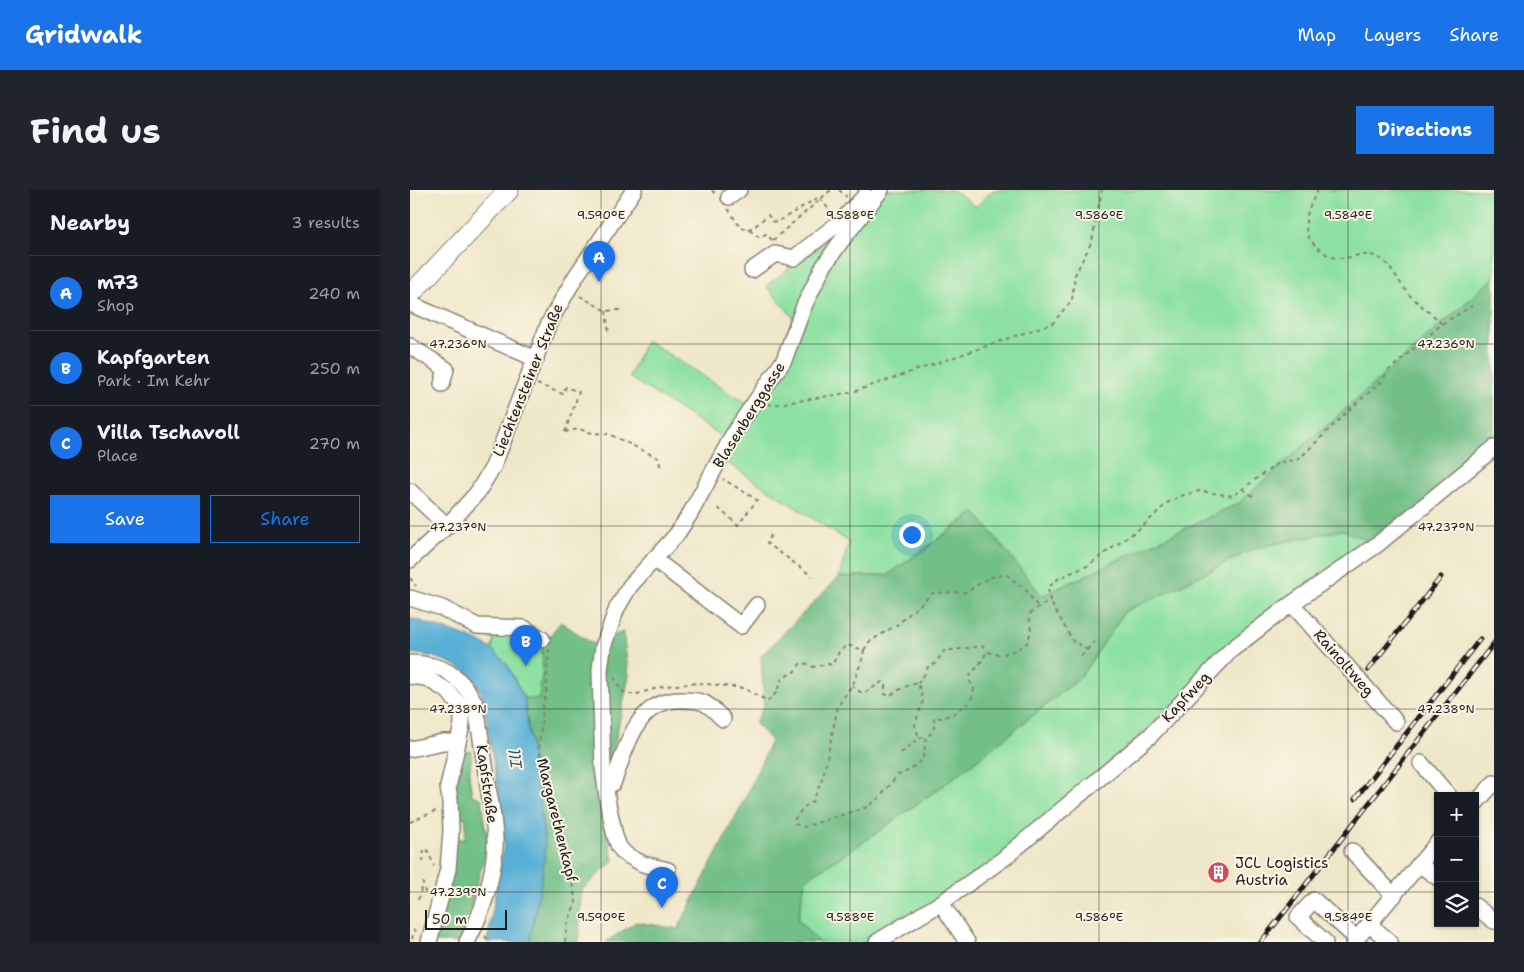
<!DOCTYPE html>
<html lang="en">
<head>
<meta charset="utf-8">
<style>
	body { margin:0; font-family:"Shantell Sans",sans-serif; background:#20242c; color:#f1f3f6 }
	.controls { position:absolute; right:15px; bottom:15px; display:grid; overflow:hidden; border-radius:0px; box-shadow:0 1px 4px #0004 }
	.controls button { width:45px; height:45px; display:grid; place-items:center; padding:0; border:0; border-bottom:1px solid #363941; background:#171b24; color:#f1f3f6; font:25px sans-serif }
	.scale { position:absolute; left:15px; bottom:12px; width:82px; box-sizing:border-box; padding-left:5px; border:2px solid #1c1c1c; border-top:0; font-size:14px; line-height:18px; white-space:nowrap; color:#1c1c1c; -webkit-text-stroke:4px #fcf5e5; paint-order:stroke }
	.you { position:absolute; left:501px; top:344px; width:18px; height:18px; margin:-12px; border:4px solid #fff; border-radius:50%; background:#1a73e8; box-shadow:0 0 0 8px #1a73e833 }
	.badge { display:grid; place-items:center; width:32px; height:32px; border-radius:50%; background:#1a73e8; color:#fff; font-size:16px; font-weight:700 }
	.pin { position:absolute; translate:-50% -41px; filter:drop-shadow(0 1px 2px #0008) }
	.pin::after { content:''; position:absolute; top:26px; width:18px; height:15px; background:inherit; clip-path:polygon(0 0,100% 0,50% 100%) }
	.list { margin:0; padding:0; list-style:none }
	h2 { display:flex; justify-content:space-between; align-items:center; height:65px; margin:0; padding:0 20px; font-size:21px }
	h2 small { font-size:16px; font-weight:400; color:#9ea1a6 }
	.list li { display:grid; grid-template-columns:32px 1fr auto; gap:15px; align-items:center; box-sizing:border-box; height:75px; padding:0 20px; border-top:1px solid #363941 }
	.list b { display:block; font-size:19px; white-space:nowrap }
	.list p { margin:0; font-size:16px; white-space:nowrap; color:#9ea1a6 }
	.list em { font-size:16px; font-style:normal; color:#9ea1a6 }
	.actions { display:flex; gap:10px; padding:15px 20px }
	.actions a { flex:1; padding:11px 0; border:1px solid #1a73e8; border-radius:0px; text-align:center; font-size:18px; color:#1a73e8 }
	.actions .main { background:#1a73e8; color:#fff }
	.icon { flex:none; width:28px; height:28px; fill:none; stroke:currentColor; stroke-width:2; stroke-linecap:round; stroke-linejoin:round }
	.map { position:relative; flex:none; width:1084px; height:752px; overflow:hidden; border-radius:0px }
	header { display:flex; align-items:center; gap:30px; box-sizing:border-box; height:70px; padding:0 25px; background:#1a73e8; color:#fff }
	header strong { font-size:24px }
	nav { display:flex; gap:28px; margin-inline-start:auto; font-size:18px }
	.intro { display:flex; align-items:center; justify-content:space-between; box-sizing:border-box; height:120px; padding:0 30px }
	h1 { margin:0; font-size:35px }
	.button { padding:12px 22px; border-radius:0px; background:#1a73e8; color:#fff; font-size:18px; font-weight:700 }
	main { display:flex; gap:30px; padding:0 30px }
	aside { flex:1; background:#171b24; border-radius:0px; box-shadow:0 1px 4px #0004 }
	.map>svg:first-child { display:block }
	.green { fill:#8de1a2; stroke:#547e5f }
	.forest { fill:#72bf88; stroke:#476e52 }
	.water { fill:#59b0d6; stroke:#3a6679 }
	.lines { fill:none; stroke-linecap:round; stroke-linejoin:round }
	.minor-casing { stroke:#868272; stroke-width:18 }
	.major-casing { stroke:#868272; stroke-width:21 }
	.path { stroke:#868272; stroke-width:2; stroke-dasharray:4 4; stroke-linecap:butt }
	.minor { stroke:#fff; stroke-width:15 }
	.major { stroke:#fff; stroke-width:19 }
	.rail-casing { stroke:#1c1c1c; stroke-width:5 }
	.rail { stroke:#fcf5e5; stroke-width:3; stroke-dasharray:9; stroke-linecap:butt }
	.ticks { fill:none; stroke:#1c1c1c; stroke-width:1; stroke-opacity:0.45 }
	.labels { text-anchor:middle; stroke-width:4; stroke-linejoin:round; paint-order:stroke }
	.street-label { font-size:15px; fill:#1c1c1c; stroke:#fcf5e5 }
	.poi-label { font-size:15px; fill:#1c1c1c; stroke:#fcf5e5; text-anchor:start }
	.water-label { font-size:16px; font-style:italic; fill:#345766; stroke:#fcf5e5 }
	.ticks-label { font-size:12px; text-anchor:middle; fill:#1c1c1c; stroke:#fcf5e5; stroke-width:4; stroke-linejoin:round; paint-order:stroke }
</style>
</head>
<body>
<header>
<strong>Gridwalk</strong>
<nav><a>Map</a><a>Layers</a><a>Share</a></nav>
</header>
<div class="intro"><h1>Find us</h1><a class="button">Directions</a></div>
<main>
<aside>
<h2>Nearby<small>3 results</small></h2>
<ul class="list">
<li><span class="badge">A</span><div><b>m73</b><p>Shop</p></div><em>240 m</em></li>
<li><span class="badge">B</span><div><b>Kapfgarten</b><p>Park · Im Kehr</p></div><em>250 m</em></li>
<li><span class="badge">C</span><div><b>Villa Tschavoll</b><p>Place</p></div><em>270 m</em></li>
</ul>
<div class="actions"><a class="main">Save</a><a>Share</a></div>
</aside>
<div class="map">
<svg width="1084" height="752" viewBox="0 0 1084 752">
	<rect width="100%" height="100%" fill="#fcf5e5"/>
	<filter id="ink" filterUnits="userSpaceOnUse"><feTurbulence type="fractalNoise" baseFrequency=".02" numOctaves="2"/><feDisplacementMap in="SourceGraphic" scale="10" xChannelSelector="R" yChannelSelector="G"/><feConvolveMatrix kernelMatrix="1 2 1 2 8 2 1 2 1" color-interpolation-filters="sRGB"/></filter>
	<filter id="wash" filterUnits="userSpaceOnUse"><feTurbulence type="fractalNoise" baseFrequency=".0096" numOctaves="4" result="noise"/><feDisplacementMap in="SourceGraphic" scale="20" xChannelSelector="R" yChannelSelector="G"/><feGaussianBlur stdDeviation="1.12" result="paint"/><feColorMatrix in="noise" values="0 0 0 0 0 0 0 0 0 0 0 0 0 0 0 0 0 1.4 0 .05"/><feComposite in="paint" operator="in"/></filter>
	<g filter="url(#wash)">
		<rect width="100%" height="100%" fill="#efe7c9"/>
		<g class="green">
			<path d="M465,0H544L566,17L583,0H1084V88L829,313L632,406L565,322L478,385L429,387L439,352L305,265L314,248L219,187L236,150L337,214L369,169L383,127L356,96L438,34Z"/>
			<path d="M932,340L968,354L795,487L593,669L467,752H408L388,730L395,690L458,649L549,584L670,488L715,421L747,407L845,358Z"/>
			<path d="M85,442H111L132,455L133,479L129,509L114,508L97,474L82,459Z"/>
		</g>
		<g class="forest">
			<path d="M1084,88V258L968,354L932,340L845,358L747,407L715,421L670,488L549,584L458,649L395,690L388,730L408,752H196L226,732L268,739L335,608L361,551L345,533L354,516L351,466L429,387L478,385L565,322L632,406L829,313Z"/>
			<path d="M151,432L183,454L213,442L219,486L200,575L190,598L203,671L171,701L169,752H120C125,719 134,687 135,654L114,508L129,509L133,479L132,455Z"/>
			<path d="M62,561L59,586L62,605L72,609L78,654L52,746V752H24L45,649H55L56,628L49,627C43,605 48,584 53,562Z"/>
		</g>
		<path class="water" d="M0,429H4L66,450L82,459L97,474L114,508L135,654C134,687 125,719 120,752H77L94,654L92,622L72,504C69,499 66,492 62,488C46,471 22,465 0,463Z"/>
	</g>
	<g filter="url(#ink)">
		<g class="lines">
			<defs>
				<g id="minor">
					<path d="M319,7L329,0"/>
					<path d="M342,80L365,64L384,68L430,32L455,6"/>
					<path d="M0,111L5,116L126,169"/>
					<path d="M0,156L36,179L32,194"/>
					<path d="M0,301L37,336"/>
					<path d="M244,369L331,436L347,415"/>
					<path d="M0,370L37,336L67,303L83,277L139,133L166,86L224,0"/>
					<path d="M0,408L32,418L67,436L114,438L132,449"/>
					<path d="M882,414L986,532"/>
					<path d="M0,473C32,474 50,484 65,513C70,540 74,568 78,596C81,616 86,637 85,657C83,689 72,723 57,752"/>
					<path d="M0,486L16,488L38,501L50,516L52,523V534L38,597L40,610L41,641L38,679L19,752"/>
					<path d="M0,559L33,552H48"/>
					<path d="M1011,573L1039,606"/>
					<path d="M196,598L203,593C216,560 225,510 270,510C295,510 296,512 313,529"/>
					<path d="M1065,614L1084,593"/>
					<path d="M942,661L984,706"/>
					<path d="M1009,674L1028,688"/>
					<path d="M258,680L233,674L215,664L209,657L205,646L198,614L193,578L190,480L193,457L207,418L220,396L267,344L280,324L325,241L374,170L394,116L413,77L429,54L471,0"/>
					<path d="M531,713L557,752"/>
					<path d="M1065,716L1084,731"/>
					<path d="M960,735L980,752"/>
					<path d="M467,752L531,713L593,669L740,546L821,460L877,417L968,354L1084,258"/>
					<path d="M915,752L888,727L904,710L947,749"/>
					<path d="M944,752L1028,652"/>
				</g>
				<path id="major" d="M0,105L99,0"/>
			</defs>
			<use href="#minor" class="minor-casing"/>
			<use href="#major" class="major-casing"/>
			<g class="path">
				<path d="M302,0L307,6"/>
				<path d="M429,0L436,6L435,7"/>
				<path d="M908,0C896,21 887,44 911,60C916,64 921,68 928,68C941,69 956,60 969,68C982,75 988,92 998,103C1007,114 1021,122 1032,134"/>
				<path d="M318,19L331,38L338,39L349,47L356,44L364,52"/>
				<path d="M338,39L344,37L358,25L362,31L367,32L409,7L421,22"/>
				<path d="M363,50L421,0"/>
				<path d="M170,106L196,121L211,120"/>
				<path d="M196,121L199,145"/>
				<path d="M127,194L153,204L156,197L169,202L155,242"/>
				<path d="M358,214L363,215L443,202L643,133L662,110L665,85L682,51L692,0"/>
				<path d="M155,242L169,239L182,243L199,244L248,268L251,278"/>
				<path d="M833,299L846,308"/>
				<path d="M308,318L328,335L347,310L313,289"/>
				<path d="M361,345L357,353L402,386"/>
				<path d="M0,388L6,396"/>
				<path d="M139,459L136,504L133,516L129,558L136,599L153,649L166,712L157,735L155,752"/>
				<path d="M454,460L459,452L488,434L523,403L556,402L580,387L597,385L615,399L628,417"/>
				<path d="M677,460L685,451"/>
				<path d="M671,466L677,460L669,454L664,453L640,411L638,398L649,388L677,376L733,336L757,313L771,306L789,301L823,306L868,273L889,269L940,219L972,191L978,181L1032,134L1062,116"/>
				<path d="M204,487L211,501L223,505L255,496L289,493L333,498L358,511L366,503L372,488L384,482L391,473L399,474L403,477L418,474L422,475L429,462L437,455L454,460L452,470L444,492L428,516L413,587L403,611L393,618L384,630L385,634L394,637L457,617L469,608L488,585L498,581L513,569L516,547C527,540 523,539 524,527L532,528L543,524L561,511L564,499C554,484 564,483 571,472C574,469 575,464 577,461C590,469 606,461 618,452L621,440L619,425L625,419L640,411"/>
				<path d="M508,493L513,487L518,477L525,474L534,461L573,456L577,461"/>
				<path d="M442,495L450,502H456L472,492L475,494V504L479,506L494,497L508,493L513,511L505,535L509,548"/>
				<path d="M491,563L509,548L516,547"/>
				<path d="M0,632L28,620"/>
				<path d="M13,672L14,660L17,659L24,676"/>
				<path d="M8,710L13,693L16,707"/>
				<path d="M75,746L80,752"/>
				<path d="M2,749L4,740L7,745"/>
			</g>
			<use href="#minor" class="minor"/>
			<use href="#major" class="major"/>
			<defs>
				<g id="rail">
					<path d="M958,480L1031,387"/>
					<path d="M945,609L1070,449"/>
					<path d="M851,752L1084,453"/>
				</g>
			</defs>
			<use href="#rail" class="rail-casing"/>
			<use href="#rail" class="rail"/>
		</g>
	</g>
	<path class="ticks" d="M191,0V752M440,0V752M689,0V752M938,0V752M0,154H1084M0,336H1084M0,519H1084M0,702H1028M1065,702H1084"/>
	<defs>
		<symbol id="building-disc" viewBox="-11 -11 22 22"><circle r="9.5" fill="#d1495b" stroke="#fcf5e5"/><path d="M-4-6H4V6H1V3H-1V6H-4ZM-2.5-4.3h1.7v1.8h-1.7ZM.8-4.3h1.7v1.8H.8ZM-2.5-1h1.7V.8h-1.7ZM.8-1h1.7V.8H.8Z" fill="#fff"/></symbol>
	</defs>
	<g fill-rule="evenodd">
		<use href="#building-disc" x="796" y="670" width="25" height="25"/>
	</g>
	<g class="labels">
		<g class="street-label">
			<text transform="translate(118 190) rotate(-68)" y="5">Liechtensteiner Straße</text>
			<text transform="translate(339 225) rotate(-58)" y="5">Blasenberggasse</text>
			<text transform="translate(934 473) rotate(49)" y="5">Rainoltweg</text>
			<text transform="translate(776 507) rotate(-47)" y="5">Kapfweg</text>
			<text transform="translate(77 594) rotate(82)" y="5">Kapfstraße</text>
			<text transform="translate(147 630) rotate(76)" y="5">Margarethenkapf</text>
		</g>
		<g class="poi-label">
			<text x="825" y="678">JCL Logistics<tspan x="825" dy="17">Austria</tspan></text>
		</g>
		<g class="water-label">
			<text transform="translate(105 569) rotate(-96)" y="6">Ill</text>
		</g>
	</g>
	<g class="ticks-label">
		<text x="191" y="29">9.590°E</text>
		<text x="440" y="29">9.588°E</text>
		<text x="689" y="29">9.586°E</text>
		<text x="938" y="29">9.584°E</text>
		<text x="1036" y="158">47.236°N</text>
		<text x="48" y="158">47.236°N</text>
		<text x="1036" y="341">47.237°N</text>
		<text x="48" y="341">47.237°N</text>
		<text x="1036" y="523">47.238°N</text>
		<text x="48" y="523">47.238°N</text>
		<text x="48" y="706">47.239°N</text>
		<text x="191" y="731">9.590°E</text>
		<text x="440" y="731">9.588°E</text>
		<text x="689" y="731">9.586°E</text>
		<text x="938" y="731">9.584°E</text>
	</g>
</svg>
<div class="controls">
<button>+</button>
<button>−</button>
<button><svg class="icon" aria-label="layers" viewBox="0 0 24 24"><path d="M12 4l9 5-9 5-9-5zM3 14l9 5 9-5"/></svg></button>
</div>
<div class="scale">50 m</div>
<div class="you"></div>
<div class="pin badge" style="left:189px;top:92px">A</div>
<div class="pin badge" style="left:116px;top:476px">B</div>
<div class="pin badge" style="left:252px;top:718px">C</div>
</div>
</main>
</body>
</html>
